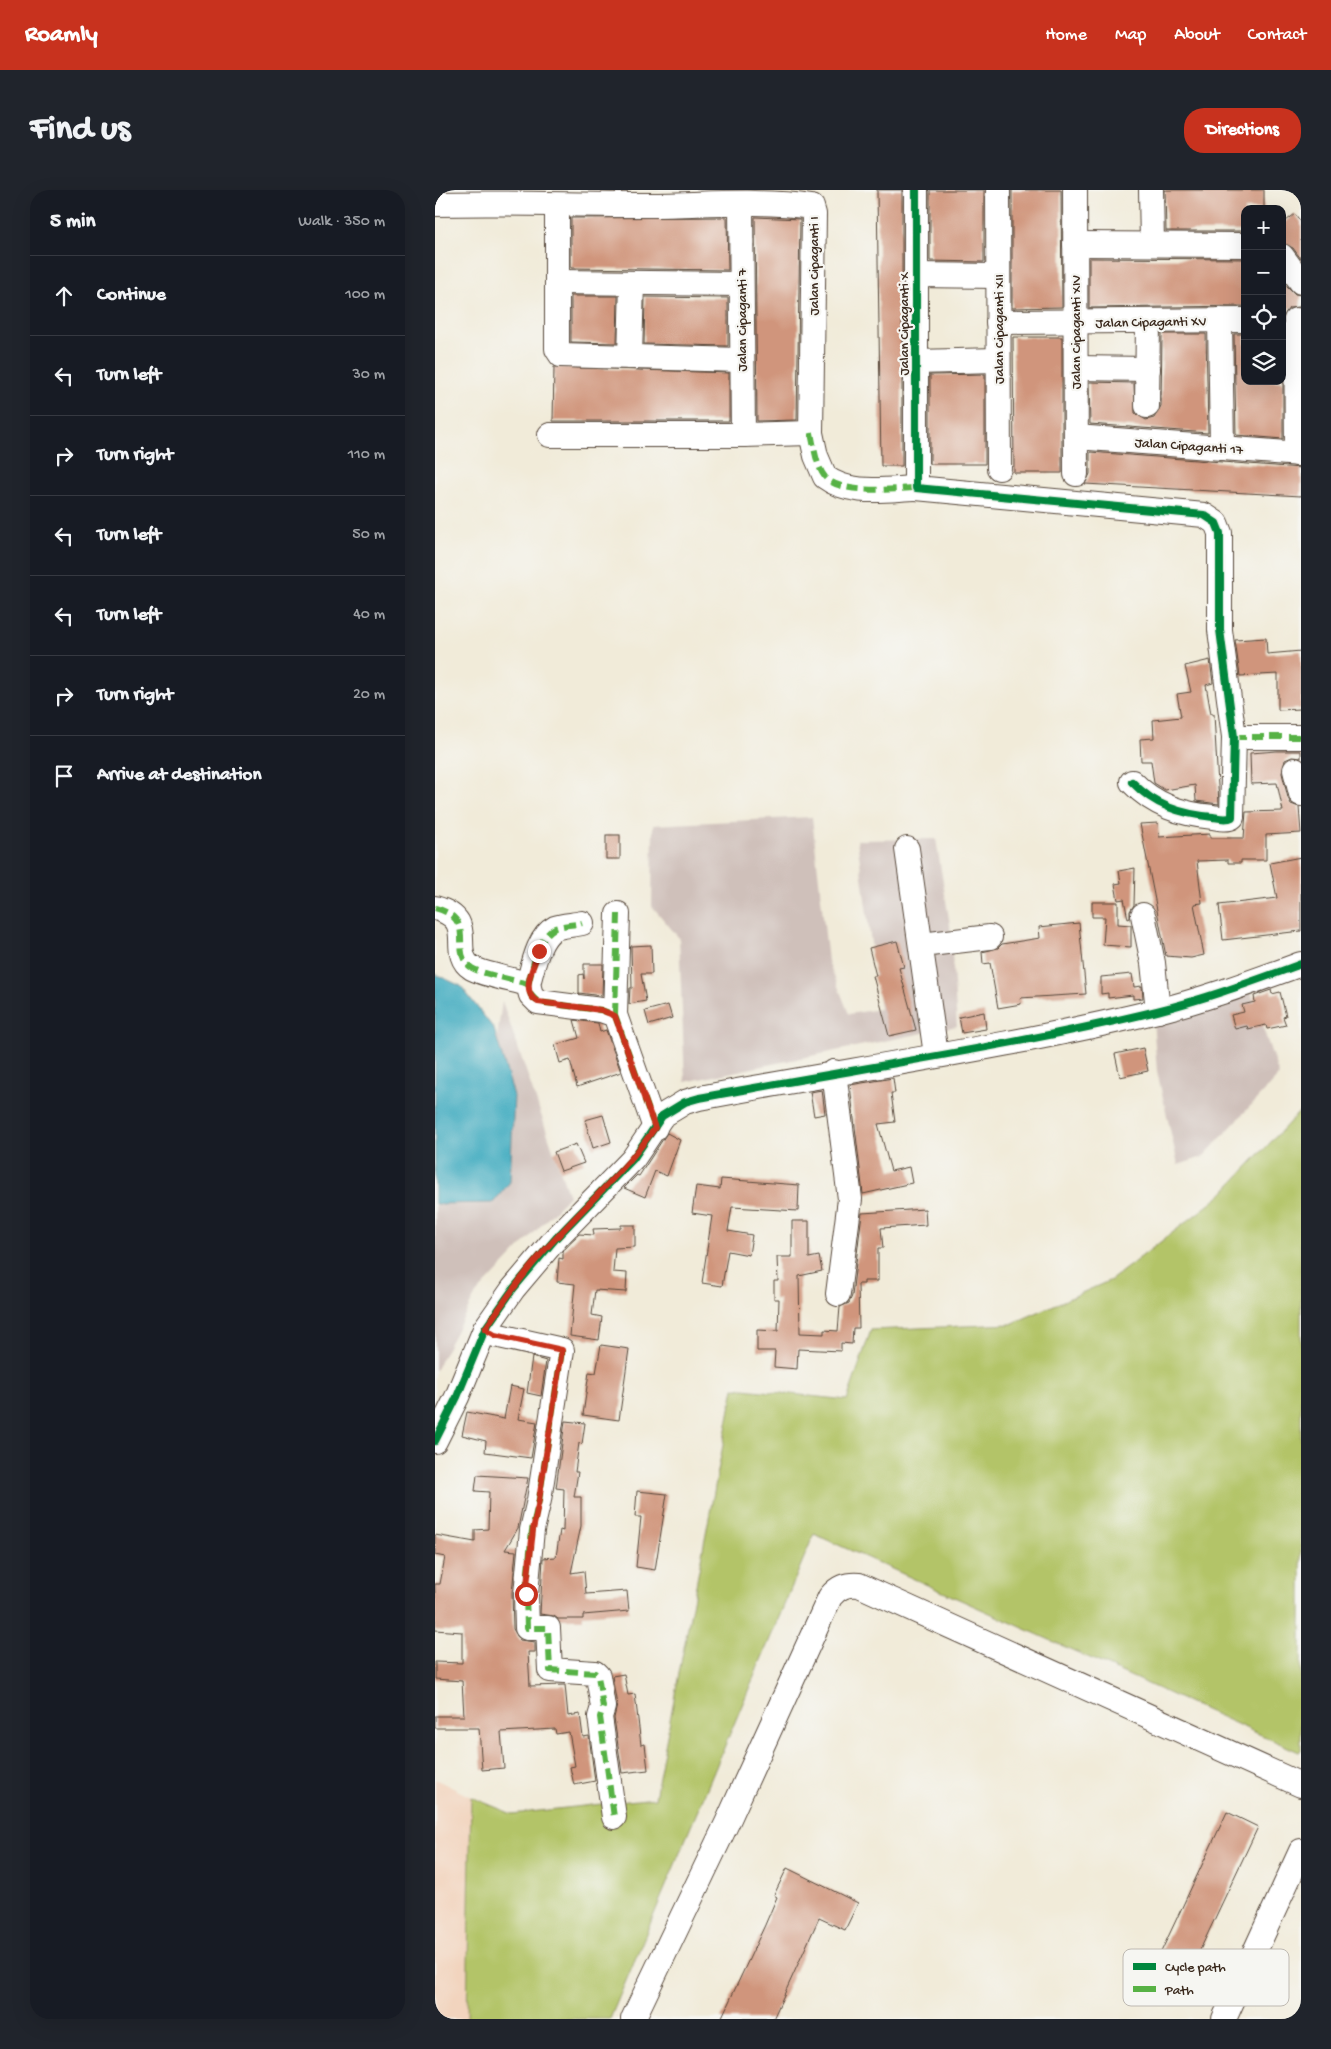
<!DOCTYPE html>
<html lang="en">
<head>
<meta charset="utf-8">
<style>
	body { margin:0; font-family:"Gochi Hand",sans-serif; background:#20242c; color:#f1f3f6 }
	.controls { position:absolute; right:15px; top:15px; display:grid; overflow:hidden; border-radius:10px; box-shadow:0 5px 20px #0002 }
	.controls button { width:45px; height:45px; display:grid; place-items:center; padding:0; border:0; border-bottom:1px solid #363941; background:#171b24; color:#f1f3f6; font:25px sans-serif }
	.stop { position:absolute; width:15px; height:15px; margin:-11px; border:4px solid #c8321e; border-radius:50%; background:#fff }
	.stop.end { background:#c8321e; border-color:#fff; box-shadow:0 1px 5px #0008 }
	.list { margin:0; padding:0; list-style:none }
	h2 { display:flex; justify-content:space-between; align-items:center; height:65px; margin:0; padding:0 20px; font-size:21px }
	h2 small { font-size:16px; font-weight:400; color:#9ea1a6 }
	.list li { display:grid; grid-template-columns:32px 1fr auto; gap:15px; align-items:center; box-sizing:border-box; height:80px; padding:0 20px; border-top:1px solid #363941 }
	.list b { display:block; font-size:19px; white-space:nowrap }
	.list em { font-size:16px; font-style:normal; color:#9ea1a6 }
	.icon { flex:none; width:28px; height:28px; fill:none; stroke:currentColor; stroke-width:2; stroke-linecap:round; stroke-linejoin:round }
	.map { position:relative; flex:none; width:866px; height:1829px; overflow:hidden; border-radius:20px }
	header { display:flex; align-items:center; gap:30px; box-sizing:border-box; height:70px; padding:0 25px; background:#c8321e; color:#fff }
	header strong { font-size:24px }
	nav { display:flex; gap:28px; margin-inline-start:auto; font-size:18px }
	.intro { display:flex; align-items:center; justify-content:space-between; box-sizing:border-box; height:120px; padding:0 30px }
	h1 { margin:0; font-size:35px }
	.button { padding:12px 22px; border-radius:20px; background:#c8321e; color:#fff; font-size:18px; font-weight:700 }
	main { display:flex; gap:30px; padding:0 30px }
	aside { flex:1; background:#171b24; border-radius:20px; box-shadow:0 5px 20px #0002 }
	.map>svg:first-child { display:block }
	.built { fill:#f2d4be }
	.industrial { fill:#cfc0ba }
	.green { fill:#b3c467; stroke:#777742 }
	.water { fill:#40abc0; stroke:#3e6a6f }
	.building { fill:#d0957b }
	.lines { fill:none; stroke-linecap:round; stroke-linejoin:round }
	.minor-casing { stroke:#56473a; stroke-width:26 }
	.minor { stroke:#fff; stroke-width:24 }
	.quiet { stroke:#57b245; stroke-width:6; stroke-dasharray:12 6; stroke-linecap:butt }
	.cycleway-casing { stroke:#f6f6f2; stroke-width:11 }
	.cycleway { stroke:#00873e; stroke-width:8 }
	.route { stroke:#c8321e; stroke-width:6 }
	.labels { text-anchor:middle; stroke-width:4.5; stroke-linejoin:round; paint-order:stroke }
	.street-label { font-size:14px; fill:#3b2a1e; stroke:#f6f6f2 }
	.key { fill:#f6f6f2; stroke:#beb9b2; stroke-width:1 }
	.key-label { font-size:14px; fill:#3b2a1e }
</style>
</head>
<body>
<header>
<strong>Roamly</strong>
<nav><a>Home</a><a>Map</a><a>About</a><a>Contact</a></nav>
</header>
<div class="intro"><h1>Find us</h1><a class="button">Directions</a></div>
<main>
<aside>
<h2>5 min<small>Walk · 350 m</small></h2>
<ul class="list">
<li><svg class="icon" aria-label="ahead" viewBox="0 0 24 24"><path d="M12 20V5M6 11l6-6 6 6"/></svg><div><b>Continue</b></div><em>100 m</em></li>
<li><svg class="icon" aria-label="left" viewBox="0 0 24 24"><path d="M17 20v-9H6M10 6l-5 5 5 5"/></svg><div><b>Turn left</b></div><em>30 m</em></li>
<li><svg class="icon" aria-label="right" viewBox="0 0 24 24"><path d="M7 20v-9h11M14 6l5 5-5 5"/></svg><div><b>Turn right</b></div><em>110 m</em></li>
<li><svg class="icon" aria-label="left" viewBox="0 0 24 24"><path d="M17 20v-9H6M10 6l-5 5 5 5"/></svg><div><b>Turn left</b></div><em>50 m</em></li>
<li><svg class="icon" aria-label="left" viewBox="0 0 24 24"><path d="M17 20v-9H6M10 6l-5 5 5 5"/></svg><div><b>Turn left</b></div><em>40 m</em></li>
<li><svg class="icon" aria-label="right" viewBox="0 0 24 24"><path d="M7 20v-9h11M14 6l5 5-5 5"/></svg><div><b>Turn right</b></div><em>20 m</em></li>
<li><svg class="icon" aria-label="arrive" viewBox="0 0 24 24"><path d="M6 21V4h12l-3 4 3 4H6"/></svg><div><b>Arrive at destination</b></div></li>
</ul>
</aside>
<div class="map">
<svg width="866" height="1829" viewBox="0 0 866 1829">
	<rect width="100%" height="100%" fill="#f6f6f2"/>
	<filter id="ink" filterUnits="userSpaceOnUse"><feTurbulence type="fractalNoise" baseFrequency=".02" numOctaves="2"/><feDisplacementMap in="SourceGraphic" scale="10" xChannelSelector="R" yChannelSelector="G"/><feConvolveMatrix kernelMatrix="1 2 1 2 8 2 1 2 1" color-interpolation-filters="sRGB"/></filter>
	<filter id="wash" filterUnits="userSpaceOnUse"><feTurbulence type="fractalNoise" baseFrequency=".0096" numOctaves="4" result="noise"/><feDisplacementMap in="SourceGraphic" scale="20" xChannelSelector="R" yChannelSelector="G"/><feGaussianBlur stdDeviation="1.12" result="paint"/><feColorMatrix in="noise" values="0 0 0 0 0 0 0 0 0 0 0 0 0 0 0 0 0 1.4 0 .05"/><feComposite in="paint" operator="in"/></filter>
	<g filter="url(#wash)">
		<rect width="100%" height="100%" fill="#f1ebd9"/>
		<path class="built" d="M0,1589L36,1607L32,1829H0Z"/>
		<g class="industrial">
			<path d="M377,627L393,771L414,824L445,819L422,650L501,649L515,735L522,836L250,892L244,748L217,716L218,635Z"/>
			<path d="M814,797L844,885L768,967L743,975L722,881L718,830Z"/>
			<path d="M67,811L134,1006L41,1104L0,1181V995L58,878Z"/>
		</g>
		<path class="green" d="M866,920V1560L864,1562L379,1344L175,1829H32L36,1607L77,1624L220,1608L299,1198L412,1210L436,1140L576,1134L676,1090L785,1006Z"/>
		<path class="water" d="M0,784L26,796L59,839L79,906L75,992L58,1013L0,1014Z"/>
		<g id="blocks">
			<g class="building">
				<path d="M442,0H467V276H446Z"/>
				<path d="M495,0H549V72L495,71Z"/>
				<path d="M577,0H626L627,117L577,118Z"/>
				<path d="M730,0H829V19H810V41H731Z"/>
				<path d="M860,24L866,32V69L858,58L847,53V34Z"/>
				<path d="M292,27L293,80L136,78V28Z"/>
				<path d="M320,27L365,29L362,230L322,231Z"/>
				<path d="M654,68L810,69V116L654,118Z"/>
				<path d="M847,96H852L860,104L866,105L865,117L854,118L847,128Z"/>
				<path d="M136,106H183L182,153L136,152Z"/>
				<path d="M210,107L293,108V156L209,154Z"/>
				<path d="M771,144L773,243L655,234L654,192L699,193L700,223L711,230L719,228L726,216L727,144Z"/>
				<path d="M799,144H810V191H848V249L801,245Z"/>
				<path d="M578,147H627V283H579Z"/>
				<path d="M119,177L294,183V231H118Z"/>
				<path d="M550,184V274H495V185Z"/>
				<path d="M655,262L866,278V306L650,294L655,284Z"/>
				<path d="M831,448L832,464L866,461V519L843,520V484L805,486L800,450Z"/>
				<path d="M775,470L778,493L771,495L776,524H779L784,614L761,611L760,595L730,600L719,593L716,571H706L705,549L719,548L718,530L746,527L742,504L756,502L750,476Z"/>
				<path d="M842,561H866V568L857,567L850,570L847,583L853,608L856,614L864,617L866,643L831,645V670H806V673H793V670L762,671L767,713L759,714L769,765L756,768L731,766L705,634L723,633L724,647L775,644V648H809L811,622L848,621L842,593L816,594L815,563Z"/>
				<rect x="171" y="645" width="14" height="24"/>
				<path d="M866,667V741L788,750L784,715L842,708L835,673Z"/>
				<path d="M700,678L699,715L695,721V728L693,729L689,709L683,710L680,694L686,693L684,681Z"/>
				<path d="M657,712H683V734L696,735V757L668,755L670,727H657Z"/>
				<path d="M644,733L651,804L585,808L586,814L563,818L555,773L548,774L547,762L563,758L567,754L605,748L604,737Z"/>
				<path d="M462,751L469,777L464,778L481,840L454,846L438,786H441L434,758Z"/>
				<path d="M216,755L217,784H206L211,811L194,814L195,798H197L196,756Z"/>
				<path d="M149,774H168L167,806L144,803V785L148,784L149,789Z"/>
				<path d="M697,784L699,797L707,796L708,808L698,809V805L673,808V803L666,804V787Z"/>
				<path d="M836,800L837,804L845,802L851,826L848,827L851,835L832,839L831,835L813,839L812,836L800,839L796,825L809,822L807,815L820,812L819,806Z"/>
				<path d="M233,815L237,828L214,835L210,821Z"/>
				<path d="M549,822L551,839L527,843L524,827Z"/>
				<path d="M139,830L163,833L165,842L171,840L186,882L142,897L135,870L125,873L120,855L144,848Z"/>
				<path d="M708,858L713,881L685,887L680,864Z"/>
				<path d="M458,888L460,903H456L460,932L443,934L456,981L474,977L477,993L428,1004L415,895Z"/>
				<path d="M387,900L390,924L379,926L375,902Z"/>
				<path d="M168,925L176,952L158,958L150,930Z"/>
				<path d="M232,943L245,950L232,986L220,981L210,1007L189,998L202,985L204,986Z"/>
				<path d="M141,954L149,973L126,981L119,962Z"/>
				<path d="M286,989L364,995L363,1021L297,1017L293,1041L317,1045L314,1065L293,1061L287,1096L267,1093L277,1026L257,1023L261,996L285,999Z"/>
				<path d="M490,1019L491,1035L446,1038L448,1058H443V1091H429V1094H423L424,1138H418L417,1154L406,1153V1161L363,1159L362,1179L339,1177L340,1161H322V1140L343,1141L344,1109H339V1091H343L342,1067H357V1031H374V1068L384,1066L387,1081L364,1086L365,1143L389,1144V1140L403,1141L405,1117L414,1113L417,1106L427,1023Z"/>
				<path d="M186,1035H200V1057L180,1058L178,1082L192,1083L191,1102L160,1100L157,1125L167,1127L164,1150L135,1146L140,1094L122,1092L124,1068L128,1069V1061L144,1044L159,1045L158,1039L186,1038Z"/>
				<path d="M166,1155L194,1159L184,1230L148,1225L154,1182L161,1183Z"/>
				<path d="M97,1167L111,1171L106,1206L92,1203Z"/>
				<path d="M75,1196L89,1199L83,1229L102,1232L96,1268L50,1262L51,1251L27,1245L32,1222L69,1229Z"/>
				<path d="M130,1231L150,1233L147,1254L144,1253L140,1282H143L139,1307H146V1336L136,1383L149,1381L151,1404L192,1401L194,1421L148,1425V1429H123L119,1426L105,1424L108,1368L121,1367L125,1340L128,1341L129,1299L121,1298Z"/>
				<path d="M42,1285L93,1288L83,1338L70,1360L81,1361L77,1403L78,1439L85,1450L100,1452V1462H93L95,1496L130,1495L133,1526L145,1524L148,1547L154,1546L160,1591L139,1595L135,1577L140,1576L134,1542L121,1544L120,1539L66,1542L69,1578L47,1580L44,1538H0V1526H29L27,1491L0,1489V1472L27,1473V1442L0,1440V1394H5L10,1367L0,1365V1345L40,1352V1340L53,1339L54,1302L40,1301Z"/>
				<path d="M202,1301L232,1304L220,1380L201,1377L206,1327H200Z"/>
				<path d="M189,1484L193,1505L200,1504L206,1555L210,1554L213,1580L187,1583L179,1528L182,1515L177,1486Z"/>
				<path d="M792,1622L823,1637L757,1777L726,1762Z"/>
				<path d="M352,1678L423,1713L410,1740L384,1728L338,1829H286L330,1735L342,1707L339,1705Z"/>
			</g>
		</g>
	</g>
	<g filter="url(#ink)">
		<use href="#blocks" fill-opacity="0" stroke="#56473a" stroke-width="1"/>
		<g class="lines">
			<defs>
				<g id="minor">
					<path d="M481,0V298L769,325L781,333L785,343V440L799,547L797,627C792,630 784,628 778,627C746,624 720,616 697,592"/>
					<path d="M563,0L564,278"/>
					<path d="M640,0L641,284"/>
					<path d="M716,0L717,54"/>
					<path d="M0,14C70,12 139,15 209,15C262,15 325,9 377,17L379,24L376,243L381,266L390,287C415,306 451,299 481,298"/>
					<path d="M306,14L308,245"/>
					<path d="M122,16V159L126,165L306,170"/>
					<path d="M640,54L810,55"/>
					<path d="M847,66L866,92"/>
					<path d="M481,85L562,86"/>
					<path d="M122,92L306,94"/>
					<path d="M785,130L787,258"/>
					<path d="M861,130L862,264"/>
					<path d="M563,132L810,130"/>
					<path d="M195,167L197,93"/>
					<path d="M481,172L563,170"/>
					<path d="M641,178L713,179"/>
					<path d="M712,216L713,131"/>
					<path d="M115,245H308L376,243"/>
					<path d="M641,247L866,264"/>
					<path d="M799,547H866"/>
					<path d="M860,580L866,604"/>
					<path d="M472,659L501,865"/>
					<path d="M0,718C45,730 12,762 37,778C47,784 79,790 93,794L96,805L103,812L166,820L180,825L220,938"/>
					<path d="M708,725L718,773L723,821"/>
					<path d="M486,755L555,747"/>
					<path d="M93,794C98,777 103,747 120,738C128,735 139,735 147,733"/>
					<path d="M180,825L183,724"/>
					<path d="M399,882L415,1009L403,1104"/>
					<path d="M50,1139L60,1145L127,1160L104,1310L97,1340L91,1404L92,1438H113L115,1480L160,1483L163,1486L168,1517L165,1527L179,1627"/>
					<path d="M0,1251L22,1207L50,1139L78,1099L122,1047L198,969L227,926L250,912L264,908C417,879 571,858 722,821C771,809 819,791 866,774"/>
					<path d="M198,1829L292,1633L395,1407C403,1397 411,1394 424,1395L866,1595"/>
					<path d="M789,1829L866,1661"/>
				</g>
			</defs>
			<use href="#minor" class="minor-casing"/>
			<use href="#minor" class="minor"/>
			<g class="quiet">
				<path d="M376,243C379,256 381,276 390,287C406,305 459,299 481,298"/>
				<path d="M799,547H866"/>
				<path d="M0,718C45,730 12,762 37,778C47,784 79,790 93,794L96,805L103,812L166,820L180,825L220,938"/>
				<path d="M93,794C98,777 103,747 120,738C128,735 139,735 147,733"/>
				<path d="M180,825L183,724"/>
				<path d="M127,1160L104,1310L97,1340L91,1404L92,1438H113L115,1480L160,1483L163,1486L168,1517L165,1527L179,1627"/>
			</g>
			<defs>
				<g id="cycleway">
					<path d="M481,0V298L769,325L781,333L785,343V440L799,547L797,627C792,630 784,628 778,627C746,624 720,616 697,592"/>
					<path d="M0,1251L22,1207L50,1139L78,1099L122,1047L198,969L227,926L250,912L264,908C417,879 571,858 722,821C771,809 819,791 866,774"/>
				</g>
			</defs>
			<use href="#cycleway" class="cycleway-casing"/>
			<use href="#cycleway" class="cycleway"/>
		</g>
	</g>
	<g class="lines" filter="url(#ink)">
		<path class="route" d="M91,1404L98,1340L104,1310L127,1160L60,1145L50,1139C72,1107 95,1074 123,1046C156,1010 191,979 220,938L180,826L166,820L103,812C84,802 99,776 104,761"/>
	</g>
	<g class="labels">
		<g class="street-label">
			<text transform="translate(378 76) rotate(-90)" y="5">Jalan Cipaganti I</text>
			<text transform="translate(306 130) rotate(-90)" y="5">Jalan Cipaganti 7</text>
			<text transform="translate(716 131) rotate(-1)" y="5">Jalan Cipaganti XV</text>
			<text transform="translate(468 134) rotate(-90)" y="5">Jalan Cipaganti X</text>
			<text transform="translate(563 139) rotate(-90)" y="5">Jalan Cipaganti XII</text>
			<text transform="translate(640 142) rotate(-90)" y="5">Jalan Cipaganti XIV</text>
			<text transform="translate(754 255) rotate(4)" y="5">Jalan Cipaganti 17</text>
		</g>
	</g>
	<rect x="688" y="1759" width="166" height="57" rx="8" class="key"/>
	<rect x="698" y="1773" width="23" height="7" fill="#00873e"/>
	<rect x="698" y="1796" width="23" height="6" fill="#57b245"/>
	<g class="key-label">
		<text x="730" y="1781">Cycle path</text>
		<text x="730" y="1804">Path</text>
	</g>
</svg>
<div class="controls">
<button>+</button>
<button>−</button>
<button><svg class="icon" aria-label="locate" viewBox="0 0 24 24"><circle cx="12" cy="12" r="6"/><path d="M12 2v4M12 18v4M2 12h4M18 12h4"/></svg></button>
<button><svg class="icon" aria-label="layers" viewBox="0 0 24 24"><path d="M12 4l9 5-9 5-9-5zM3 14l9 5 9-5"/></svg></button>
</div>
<div class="stop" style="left:91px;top:1404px"></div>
<div class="stop end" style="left:104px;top:761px"></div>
</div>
</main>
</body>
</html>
